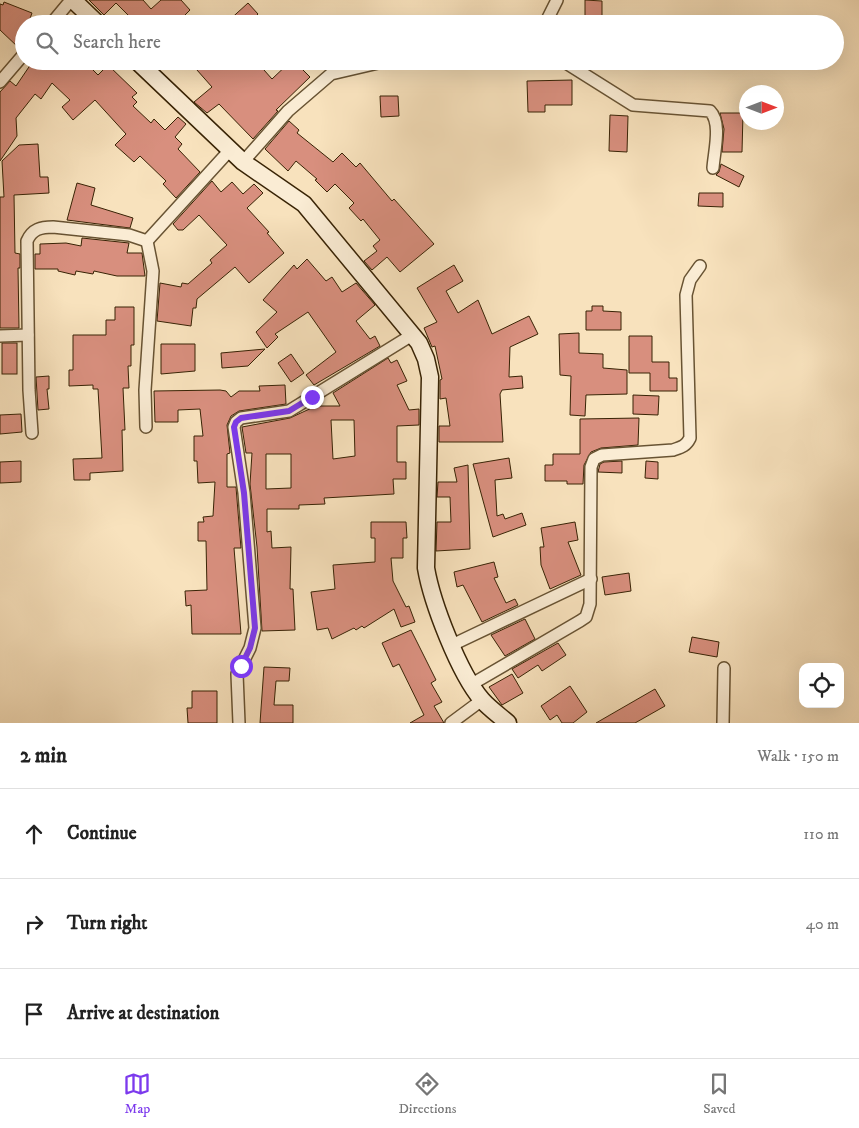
<!DOCTYPE html>
<html lang="en">
<head>
<meta charset="utf-8">
<style>
	body { margin:0; font-family:"IM FELL DW Pica",serif; background:#f2f2f2; color:#222 }
	.controls { position:absolute; right:15px; bottom:15px; display:grid; overflow:hidden; border-radius:10px; box-shadow:0 5px 20px #0002 }
	.controls button { width:45px; height:45px; display:grid; place-items:center; padding:0; border:0; border-bottom:1px solid #e0e0e0; background:#fff; color:#222; font:25px sans-serif }
	.compass { position:absolute; left:739px; top:85px; width:45px; height:45px; border-radius:50%; background:#fff; box-shadow:0 5px 20px #0002; rotate:90deg }
	.stop { position:absolute; width:15px; height:15px; margin:-11px; border:4px solid #7c3aed; border-radius:50%; background:#fff }
	.stop.end { background:#7c3aed; border-color:#fff; box-shadow:0 1px 5px #0008 }
	.list { margin:0; padding:0; list-style:none }
	h2 { display:flex; justify-content:space-between; align-items:center; height:65px; margin:0; padding:0 20px; font-size:21px }
	h2 small { font-size:16px; font-weight:400; color:#767676 }
	.list li { display:grid; grid-template-columns:32px 1fr auto; gap:15px; align-items:center; box-sizing:border-box; height:90px; padding:0 20px; border-top:1px solid #e0e0e0 }
	.list b { display:block; font-size:19px; white-space:nowrap }
	.list em { font-size:16px; font-style:normal; color:#767676 }
	.icon { flex:none; width:28px; height:28px; fill:none; stroke:currentColor; stroke-width:2; stroke-linecap:round; stroke-linejoin:round }
	.map { position:relative; flex:none; width:859px; height:723px; overflow:hidden }
	.search { position:absolute; background:#fff; box-shadow:0 5px 20px #0002; left:15px; right:15px; top:15px; height:55px; display:flex; align-items:center; gap:12px; box-sizing:border-box; padding:0 18px; border-radius:28px; color:#767676; font-size:19px }
	.sheet { height:335px; background:#fff }
	nav { display:flex; justify-content:space-around; align-items:center; box-sizing:border-box; height:70px; border-top:1px solid #e0e0e0; background:#fff; font-size:14px; color:#767676 }
	nav a { display:grid; justify-items:center; gap:2px }
	nav .on { color:#7c3aed }
	.map>svg:first-child { display:block }
	.building { fill:#d88f7e; stroke:#382305; fill-rule:evenodd }
	.lines { fill:none; stroke-linecap:round; stroke-linejoin:round }
	.minor-casing { stroke:#685333; stroke-width:14 }
	.secondary-casing { stroke:#382305; stroke-width:19 }
	.minor { stroke:#faecd4; stroke-width:11 }
	.secondary { stroke:#faecd4; stroke-width:16 }
	.route { stroke:#7c3aed; stroke-width:6 }
</style>
</head>
<body>
<div class="map">
<svg width="859" height="723" viewBox="0 0 859 723">
	<rect width="100%" height="100%" fill="#f8e2bd"/>
	<filter id="stains"><feTurbulence type="fractalNoise" baseFrequency=".004" numOctaves="4"/><feColorMatrix values="0 0 0 0 .2 0 0 0 0 .09 0 0 0 0 .02 0 0 0 .5 -.17"/></filter>
	<radialGradient id="worn" r=".72"><stop offset=".6" stop-color="#630" stop-opacity="0"/><stop offset="1" stop-color="#630" stop-opacity=".3"/></radialGradient>
	<g class="building">
		<path d="M89,0H143L151,9L161,0H181L190,10L176,24H137L116,3L104,15Z"/>
		<path d="M585,0L602,1V19H585Z"/>
		<path d="M4,2L32,13L28,24H24V47L19,48L0,30V4L3,5Z"/>
		<path d="M248,3L258,14L248,24H225Z"/>
		<path d="M33,61H84L98,75L108,65L137,93L132,97L137,102L133,106L151,123L154,119L165,130L178,117L186,124L175,137L182,144L178,149L200,172L176,198L163,184L166,181L140,156L134,162L115,145L126,134L95,100L73,120L62,107L70,100L52,83L41,99L35,94L16,118L17,136L0,161V92L10,81L16,86Z"/>
		<path d="M189,61H256L272,79L291,61H294L310,77L276,110L278,111L253,139L219,104L207,113L194,102L212,87Z"/>
		<path d="M572,80V105H545V112H528L527,81Z"/>
		<path d="M380,96H398L399,116L381,117Z"/>
		<path d="M720,113H743L742,152H722L724,129Z"/>
		<path d="M610,115L628,116L627,152L609,151Z"/>
		<path d="M289,121L299,130L297,133L333,162L342,153L356,167L360,163L392,201L394,199L434,244L400,272L387,257L372,270L364,261L377,251L373,246L380,240L363,219L361,221L349,208L354,203L335,184L327,192L315,180L317,179L296,161L288,171L265,149Z"/>
		<path d="M38,144L40,177H48L49,193L14,195L15,253L20,254V268H18L19,328H0V197H4L2,161L19,145Z"/>
		<path d="M721,164L744,176L739,187L716,175L719,172Z"/>
		<path d="M212,181L221,192L232,182L243,194L254,184L263,193L247,208L269,232L267,233L284,253L249,283L235,267L197,299L196,308H193L191,326L157,321L160,283L181,287L182,283L188,284L212,263L210,260L227,245L199,215L183,230H178L173,224Z"/>
		<path d="M77,183L95,188L91,205L133,218L130,228L67,220Z"/>
		<path d="M699,193H723V207L698,206Z"/>
		<path d="M82,238L129,243L127,253H142L145,276H117L94,271L93,274L76,271L75,275L58,271V269H35V254H40V244L66,243L81,246Z"/>
		<path d="M307,259L326,281L332,277L342,292L356,283L375,305L356,321L370,339L375,336L380,346L314,385L306,375L336,352L308,312L275,334L278,337L267,348L256,332L277,312L263,300L294,265L297,269Z"/>
		<path d="M454,265L463,281L446,291L458,313L478,300L492,334L529,316L538,334L510,347L509,377L522,376L523,388L502,390L500,394L503,442H439V426H450L446,398L440,399V380L442,379L435,346L432,347L424,328L437,322L417,288Z"/>
		<path d="M592,306H603V311L621,312V330H586V311H592Z"/>
		<path d="M115,307H134V345H131V366H128L129,388H123L125,430H122L123,471L90,473V480H74L73,459L102,458L98,389H93V385L69,386V370H73V335H106V320H115Z"/>
		<path d="M579,333V353L603,354V368L627,370V394L586,395L585,416L570,415L571,376L560,375L559,334Z"/>
		<path d="M629,336H652V362H669V378H677V391H650V373H629Z"/>
		<rect x="2" y="343" width="15" height="31"/>
		<path d="M161,344H195V371L161,374Z"/>
		<path d="M265,349L248,366L222,368L221,353Z"/>
		<path d="M291,354L304,373L291,382L278,363Z"/>
		<path d="M388,358L391,363L397,360L407,381L397,385L409,410L419,409V425L397,426V462H406V479H393L394,494L324,498L325,504L299,505V509H267V532L271,531L272,548L291,547L290,589H293L295,630L262,631L257,547L250,484L252,453H246L242,427L290,418L316,406H340L333,393ZM331,420H354L355,456L333,459ZM266,454H291V488L266,489Z"/>
		<path d="M49,376V389H47L49,409L38,410L36,377Z"/>
		<path d="M285,385L286,404L239,411L231,416L227,425L230,453L227,454V487H236L241,548H234L241,634H192L191,605L186,606L185,591L207,590L206,541H198V522H204L203,517L213,516L215,482L198,483L197,461H194V436H203L200,409L178,410V422H155L154,391L220,390L226,391L231,397L239,391H260L259,386Z"/>
		<path d="M633,395L659,396L658,415L633,414Z"/>
		<path d="M21,414L22,432L0,434V415Z"/>
		<path d="M639,418L638,445L601,448L591,452L584,465L583,484H567V481H545V465H553V454H580V419Z"/>
		<path d="M509,458L512,478L495,480L497,516L503,514L505,519L522,513L526,525L493,537L473,464Z"/>
		<path d="M21,461V482L0,483V462Z"/>
		<path d="M622,461V473L598,472L600,464L604,462Z"/>
		<path d="M646,461L658,462V479L645,478Z"/>
		<path d="M468,465L470,549L436,551L437,522H451L450,497H437L438,482H457L454,468Z"/>
		<path d="M371,522H406L407,538H403V558H391L393,581L406,607L409,606L415,622L401,627L394,609L364,628L362,626L356,630L354,628L332,639L328,628L317,630L311,592L335,589L333,565L375,562V538H371Z"/>
		<path d="M575,522L578,540L568,542L581,575L550,589L541,565L540,547H544L541,528Z"/>
		<path d="M494,562L498,577L494,578L506,603L515,599L518,605L482,622L463,585L457,587L454,572Z"/>
		<path d="M629,573L631,591L605,595L602,577Z"/>
		<path d="M525,619L535,639L505,656L491,635Z"/>
		<path d="M411,630L436,680L431,683L442,702L434,706L444,723H410L424,715L399,664L393,667L382,643Z"/>
		<path d="M692,637L719,642L717,657L689,652Z"/>
		<path d="M558,643L566,655L542,671L538,665L518,678L512,669Z"/>
		<path d="M264,667L290,668L289,681H276L274,705H293V723H260Z"/>
		<path d="M512,674L523,693L502,705L489,687Z"/>
		<path d="M570,686L587,712L573,723H562L557,715L550,720L541,706Z"/>
		<path d="M655,689L665,706L635,723H596Z"/>
		<path d="M192,691H217V723H188L187,708H192Z"/>
	</g>
	<g class="lines">
		<defs>
			<g id="minor">
				<path d="M51,24L71,0"/>
				<path d="M545,24L557,0"/>
				<path d="M563,61L633,105L710,111C722,123 714,152 713,168"/>
				<path d="M0,82L24,54"/>
				<path d="M243,162L288,111L331,74L387,61"/>
				<path d="M147,241L230,150"/>
				<path d="M0,336L28,335"/>
				<path d="M146,427L145,390L153,271L147,241"/>
				<path d="M32,433L29,390L27,241C32,229 41,227 53,227L129,235L147,241"/>
				<path d="M452,645L591,579"/>
				<path d="M472,684L580,621L586,617L590,604L591,467L594,459L602,455L673,450C682,447 686,446 690,438L686,295L690,280L700,266"/>
				<path d="M239,723L237,674L250,648L255,628L244,493L234,427L236,422L241,418L289,411L412,335"/>
				<path d="M451,723L482,700"/>
				<path d="M723,723L724,668"/>
			</g>
			<g id="secondary">
				<path d="M73,0L98,24"/>
				<path d="M137,61L243,162L304,204L419,343L426,359L430,377L426,568C432,603 459,673 482,700C489,708 500,716 508,723"/>
			</g>
		</defs>
		<use href="#minor" class="minor-casing"/>
		<use href="#secondary" class="secondary-casing"/>
		<use href="#minor" class="minor"/>
		<use href="#secondary" class="secondary"/>
	</g>
	<g class="lines">
		<path class="route" d="M241,666L250,648L255,628L244,493L234,427L236,422L241,418L289,411L312,397"/>
	</g>
	<rect width="100%" height="100%" filter="url(#stains)"/>
	<rect width="100%" height="100%" fill="url(#worn)"/>
</svg>
<div class="controls">
<button><svg class="icon" aria-label="locate" viewBox="0 0 24 24"><circle cx="12" cy="12" r="6"/><path d="M12 2v4M12 18v4M2 12h4M18 12h4"/></svg></button>
</div>
<svg class="compass" viewBox="-18 -18 36 36"><path d="M0-13l5 13h-10z" fill="#e53935"/><path d="M0 13l5-13h-10z" fill="#767676"/></svg>
<div class="stop" style="left:241px;top:666px"></div>
<div class="stop end" style="left:312px;top:397px"></div>
<div class="search"><svg class="icon" aria-label="search" viewBox="0 0 24 24"><circle cx="10" cy="10" r="6"/><path d="M15 15l6 6"/></svg>Search here</div>
</div>
<section class="sheet">
<h2>2 min<small>Walk · 150 m</small></h2>
<ul class="list">
<li><svg class="icon" aria-label="ahead" viewBox="0 0 24 24"><path d="M12 20V5M6 11l6-6 6 6"/></svg><div><b>Continue</b></div><em>110 m</em></li>
<li><svg class="icon" aria-label="right" viewBox="0 0 24 24"><path d="M7 20v-9h11M14 6l5 5-5 5"/></svg><div><b>Turn right</b></div><em>40 m</em></li>
<li><svg class="icon" aria-label="arrive" viewBox="0 0 24 24"><path d="M6 21V4h12l-3 4 3 4H6"/></svg><div><b>Arrive at destination</b></div></li>
</ul>
</section>
<nav>
<a class="on"><svg class="icon" aria-label="map" viewBox="0 0 24 24"><path d="M3 6l6-2 6 2 6-2v14l-6 2-6-2-6 2zM9 4v14M15 6v14"/></svg>Map</a>
<a><svg class="icon" aria-label="directions" viewBox="0 0 24 24"><path d="M12 3l9 9-9 9-9-9zM9 14v-3h6M13 9l2 2-2 2"/></svg>Directions</a>
<a><svg class="icon" aria-label="saved" viewBox="0 0 24 24"><path d="M7 4h10v16l-5-4-5 4z"/></svg>Saved</a>
</nav>
</body>
</html>
